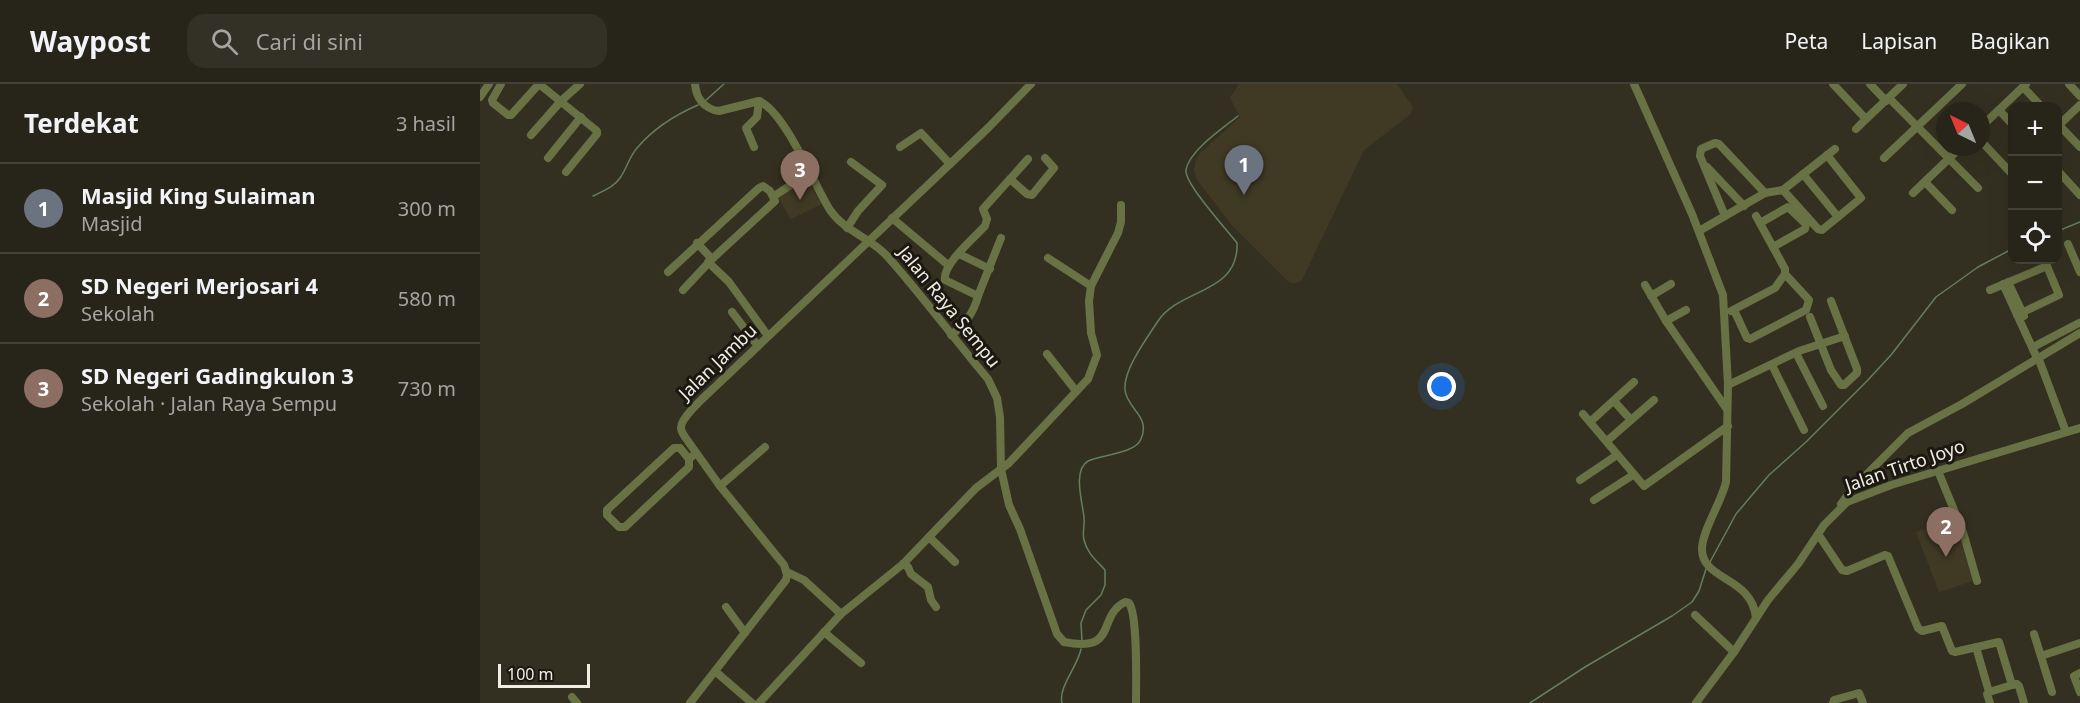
<!DOCTYPE html>
<html lang="id">
<head>
<meta charset="utf-8">
<style>
	body { margin:0; font-family:"Noto Sans",sans-serif; background:#333026; color:#f1f3f6 }
	.controls { position:absolute; right:18px; top:18px; display:grid; overflow:hidden; border-radius:12px; box-shadow:0 6px 24px #0002 }
	.controls button { width:54px; height:54px; display:grid; place-items:center; padding:0; border:0; border-bottom:2px solid #434138; background:#272419; color:#f1f3f6; font:30px sans-serif }
	.compass { position:absolute; left:1456px; top:18px; width:54px; height:54px; border-radius:50%; background:#272419; box-shadow:0 6px 24px #0002; rotate:317deg }
	.scale { position:absolute; left:18px; bottom:15px; width:92px; box-sizing:border-box; padding-left:6px; border:3px solid #f1eee5; border-top:0; font-size:16px; line-height:21px; white-space:nowrap; color:#f1eee5; -webkit-text-stroke:4px #1a1811; paint-order:stroke }
	.you { position:absolute; left:962px; top:303px; width:21px; height:21px; margin:-15px; border:4px solid #fff; border-radius:50%; background:#1a73e8; box-shadow:0 0 0 9px #1a73e833 }
	.badge { display:grid; place-items:center; width:39px; height:39px; border-radius:50%; background:#fc86e3; color:#fff; font-size:20px; font-weight:700 }
	.pin { position:absolute; translate:-50% -50px; filter:drop-shadow(0 2px 3px #0008) }
	.pin::after { content:''; position:absolute; top:32px; width:21px; height:18px; background:inherit; clip-path:polygon(0 0,100% 0,50% 100%) }
	.list { margin:0; padding:0; list-style:none }
	h2 { display:flex; justify-content:space-between; align-items:center; height:78px; margin:0; padding:0 24px; font-size:26px }
	h2 small { font-size:20px; font-weight:400; color:#a4a4a2 }
	.list li { display:grid; grid-template-columns:39px 1fr auto; gap:18px; align-items:center; box-sizing:border-box; height:90px; padding:0 24px; border-top:2px solid #434138 }
	.list b { display:block; font-size:22px; white-space:nowrap }
	.list p { margin:0; font-size:20px; white-space:nowrap; color:#a4a4a2 }
	.list em { font-size:20px; font-style:normal; color:#a4a4a2 }
	.icon { flex:none; width:33px; height:33px; fill:none; stroke:currentColor; stroke-width:2; stroke-linecap:round; stroke-linejoin:round }
	.map { position:relative; flex:none; width:1600px; height:619px; overflow:hidden }
	header { display:flex; align-items:center; gap:36px; box-sizing:border-box; height:84px; padding:0 30px; background:#272419; border-bottom:2px solid #434138 }
	header strong { font-size:28px }
	nav { display:flex; gap:33px; margin-inline-start:auto; font-size:21px }
	.search { width:420px; height:54px; background:#333026; display:flex; align-items:center; gap:15px; box-sizing:border-box; padding:0 21px; border-radius:18px; color:#a4a4a2; font-size:22px }
	main { display:flex }
	aside { flex:1; background:#272419 }
	.map>svg:first-child { display:block }
	.built { fill:#403924 }
	.lines { fill:none; stroke-linecap:round; stroke-linejoin:round }
	.stream { stroke:#647f5b; stroke-width:1.5 }
	.minor { stroke:#697244; stroke-width:8 }
	.labels { text-anchor:middle; stroke-width:6; stroke-linejoin:round; paint-order:stroke }
	.street-label { font-size:18px; fill:#f1eee5; stroke:#1a1811 }
</style>
</head>
<body>
<header>
<strong>Waypost</strong>
<div class="search"><svg class="icon" aria-label="search" viewBox="0 0 24 24"><circle cx="10" cy="10" r="6"/><path d="M15 15l6 6"/></svg>Cari di sini</div>
<nav><a>Peta</a><a>Lapisan</a><a>Bagikan</a></nav>
</header>
<main>
<aside>
<h2>Terdekat<small>3 hasil</small></h2>
<ul class="list">
<li><span class="badge" style="background:#6b7280">1</span><div><b>Masjid King Sulaiman</b><p>Masjid</p></div><em>300 m</em></li>
<li><span class="badge" style="background:#8d6e63">2</span><div><b>SD Negeri Merjosari 4</b><p>Sekolah</p></div><em>580 m</em></li>
<li><span class="badge" style="background:#8d6e63">3</span><div><b>SD Negeri Gadingkulon 3</b><p>Sekolah · Jalan Raya Sempu</p></div><em>730 m</em></li>
</ul>
</aside>
<div class="map">
<svg width="1600" height="619" viewBox="0 0 1600 619">
	<rect width="100%" height="100%" fill="#343021"/>
	<g class="built">
		<path d="M759,0H917L933,23L931,30L884,66L822,196L816,199H810L751,140L717,96L714,87L716,76L721,68L760,33L750,14Z"/>
		<path d="M329,94L333,106L342,120L311,135L298,113Z"/>
		<path d="M1475,435L1493,497L1459,508L1436,448Z"/>
	</g>
	<g class="lines">
		<g class="stream">
			<path d="M225,17L244,0"/>
			<path d="M113,112C123,107 134,103 140,94C147,84 149,73 157,64C173,45 195,31 218,21"/>
			<path d="M1578,147L1600,138"/>
			<path d="M1230,478L1256,430L1289,391L1326,358L1387,297L1411,271L1456,213L1498,183L1532,165"/>
			<path d="M602,557L601,539L606,526L621,511L625,501V486C616,476 607,469 604,456C602,449 605,441 604,434C603,419 592,387 608,377C620,371 655,370 661,355C671,332 647,325 645,306C643,286 667,254 678,237C700,204 759,210 757,159C747,146 704,99 706,86C709,67 743,44 758,32"/>
			<path d="M582,619C578,603 598,582 601,565"/>
			<path d="M1050,619L1105,583L1192,532L1212,518L1219,507L1226,485"/>
		</g>
		<g class="minor">
			<path d="M21,0L12,16L13,19L28,31H31L59,0L117,47V50L86,88"/>
			<path d="M215,0C216,14 224,25 239,27L279,17C306,29 334,101 350,126C365,148 390,153 407,172C442,211 474,255 508,295L517,314L520,333L521,385L529,421L540,445L577,550L584,558C639,569 616,533 645,518L649,519C658,531 656,600 656,619"/>
			<path d="M1154,0L1212,130L1243,211L1248,301L1246,398C1241,419 1223,445 1222,464C1221,497 1272,492 1276,534"/>
			<path d="M1353,0L1386,35L1423,0"/>
			<path d="M1390,0L1406,17"/>
			<path d="M1589,0L1600,12"/>
			<path d="M1543,3L1561,22"/>
			<path d="M0,13L9,0"/>
			<path d="M1409,14L1498,104"/>
			<path d="M1519,26L1532,40"/>
			<path d="M1578,40L1600,63"/>
			<path d="M1578,42L1600,21"/>
			<path d="M1501,43L1546,0"/>
			<path d="M1376,45L1386,35"/>
			<path d="M51,51L81,17L100,0"/>
			<path d="M1501,57L1532,90"/>
			<path d="M274,63L266,44L277,33L279,17"/>
			<path d="M420,63L441,49L470,80"/>
			<path d="M1347,71L1381,114L1358,133"/>
			<path d="M68,74L101,33"/>
			<path d="M1404,74L1482,0"/>
			<path d="M1227,83L1264,122"/>
			<path d="M1578,87L1600,111"/>
			<path d="M530,95L547,110L552,111L574,84L565,74"/>
			<path d="M1445,98L1472,126"/>
			<path d="M1303,106L1355,65"/>
			<path d="M1433,109L1481,63"/>
			<path d="M294,112L331,88"/>
			<path d="M1245,132L1285,109L1303,106L1338,145L1342,146L1358,133L1323,90"/>
			<path d="M412,134L468,181"/>
			<path d="M1280,139L1308,123L1326,140L1325,145L1293,163"/>
			<path d="M367,144L378,127L402,101L371,78"/>
			<path d="M1219,147L1245,132L1220,72L1221,65L1235,59L1239,60L1285,109"/>
			<path d="M521,154L498,212L465,196C462,181 494,154 505,142L507,135L503,125L548,75"/>
			<path d="M217,159L232,175"/>
			<path d="M1588,160L1600,188"/>
			<path d="M479,170L510,185"/>
			<path d="M568,174L611,202"/>
			<path d="M228,178L249,198L288,252"/>
			<path d="M188,188L279,104L283,102L290,107L295,117L232,175L203,206"/>
			<path d="M1528,198L1544,232"/>
			<path d="M1523,200L1557,274"/>
			<path d="M1165,201L1186,237L1246,324"/>
			<path d="M1510,206L1567,182L1579,211L1537,231"/>
			<path d="M1171,212L1191,200"/>
			<path d="M1254,226L1267,254L1270,255L1326,226L1329,216L1305,190V185L1276,132"/>
			<path d="M1251,227L1295,204L1305,190"/>
			<path d="M252,228L278,262"/>
			<path d="M1330,233L1351,286L1361,301H1364L1377,289V285L1351,217"/>
			<path d="M1186,237L1206,226"/>
			<path d="M471,251C485,241 494,228 498,212"/>
			<path d="M1557,261L1599,239"/>
			<path d="M1316,269L1343,322"/>
			<path d="M567,270L596,307"/>
			<path d="M1558,273L1586,348"/>
			<path d="M1292,281L1324,346"/>
			<path d="M1248,301L1319,267L1365,252"/>
			<path d="M1134,317L1151,336"/>
			<path d="M1103,330L1164,402L1248,342"/>
			<path d="M1110,338L1154,298"/>
			<path d="M1127,357L1174,316"/>
			<path d="M209,375L200,364H194L127,426V431L139,443H145L209,383V375L216,369"/>
			<path d="M1458,387L1483,448L1497,497"/>
			<path d="M1100,396L1137,371"/>
			<path d="M240,402L285,363"/>
			<path d="M1114,416L1153,391"/>
			<path d="M1361,420L1372,405L1428,349L1482,320L1600,249"/>
			<path d="M1338,450L1362,486L1367,487L1405,471L1408,472L1438,544L1442,547L1462,542L1472,567L1475,568L1519,558L1532,601L1537,600L1539,602L1544,619"/>
			<path d="M449,453L475,478"/>
			<path d="M423,480L428,483L431,490L448,503L451,516L456,523"/>
			<path d="M307,488L324,496L361,530"/>
			<path d="M246,523L265,549"/>
			<path d="M1215,531L1254,568"/>
			<path d="M344,548L381,579"/>
			<path d="M1554,550L1572,608"/>
			<path d="M1496,563L1509,608L1507,610L1510,619"/>
			<path d="M1561,572L1600,559"/>
			<path d="M236,588L272,619"/>
			<path d="M1600,589L1594,592L1600,608"/>
			<path d="M1509,608L1532,601"/>
			<path d="M92,613L97,619"/>
			<path d="M210,619L306,496L307,491L304,481L240,402L205,353C203,350 201,347 201,344C200,333 230,308 238,300L508,44L551,0"/>
			<path d="M279,619L361,530L423,480L496,404L529,379L608,295L617,271L611,249L609,217L611,202L638,149L641,138V121"/>
			<path d="M1216,619L1254,568L1288,516L1318,480L1344,441L1367,418L1411,401L1600,344"/>
			<path d="M1353,619L1354,616L1379,609L1383,619"/>
		</g>
	</g>
	<g class="labels">
		<g class="street-label">
			<text transform="translate(469 223) rotate(51)" y="6">Jalan Raya Sempu</text>
			<text transform="translate(238 278) rotate(-44)" y="6">Jalan Jambu</text>
			<text transform="translate(1425 382) rotate(-19)" y="6">Jalan Tirto Joyo</text>
		</g>
	</g>
</svg>
<div class="controls">
<button>+</button>
<button>−</button>
<button><svg class="icon" aria-label="locate" viewBox="0 0 24 24"><circle cx="12" cy="12" r="6"/><path d="M12 2v4M12 18v4M2 12h4M18 12h4"/></svg></button>
</div>
<svg class="compass" viewBox="-18 -18 36 36"><path d="M0-13l5 13h-10z" fill="#e53935"/><path d="M0 13l5-13h-10z" fill="#a4a4a2"/></svg>
<div class="scale">100 m</div>
<div class="you"></div>
<div class="pin badge" style="left:764px;top:111px;background:#6b7280">1</div>
<div class="pin badge" style="left:1466px;top:473px;background:#8d6e63">2</div>
<div class="pin badge" style="left:320px;top:116px;background:#8d6e63">3</div>
</div>
</main>
</body>
</html>
